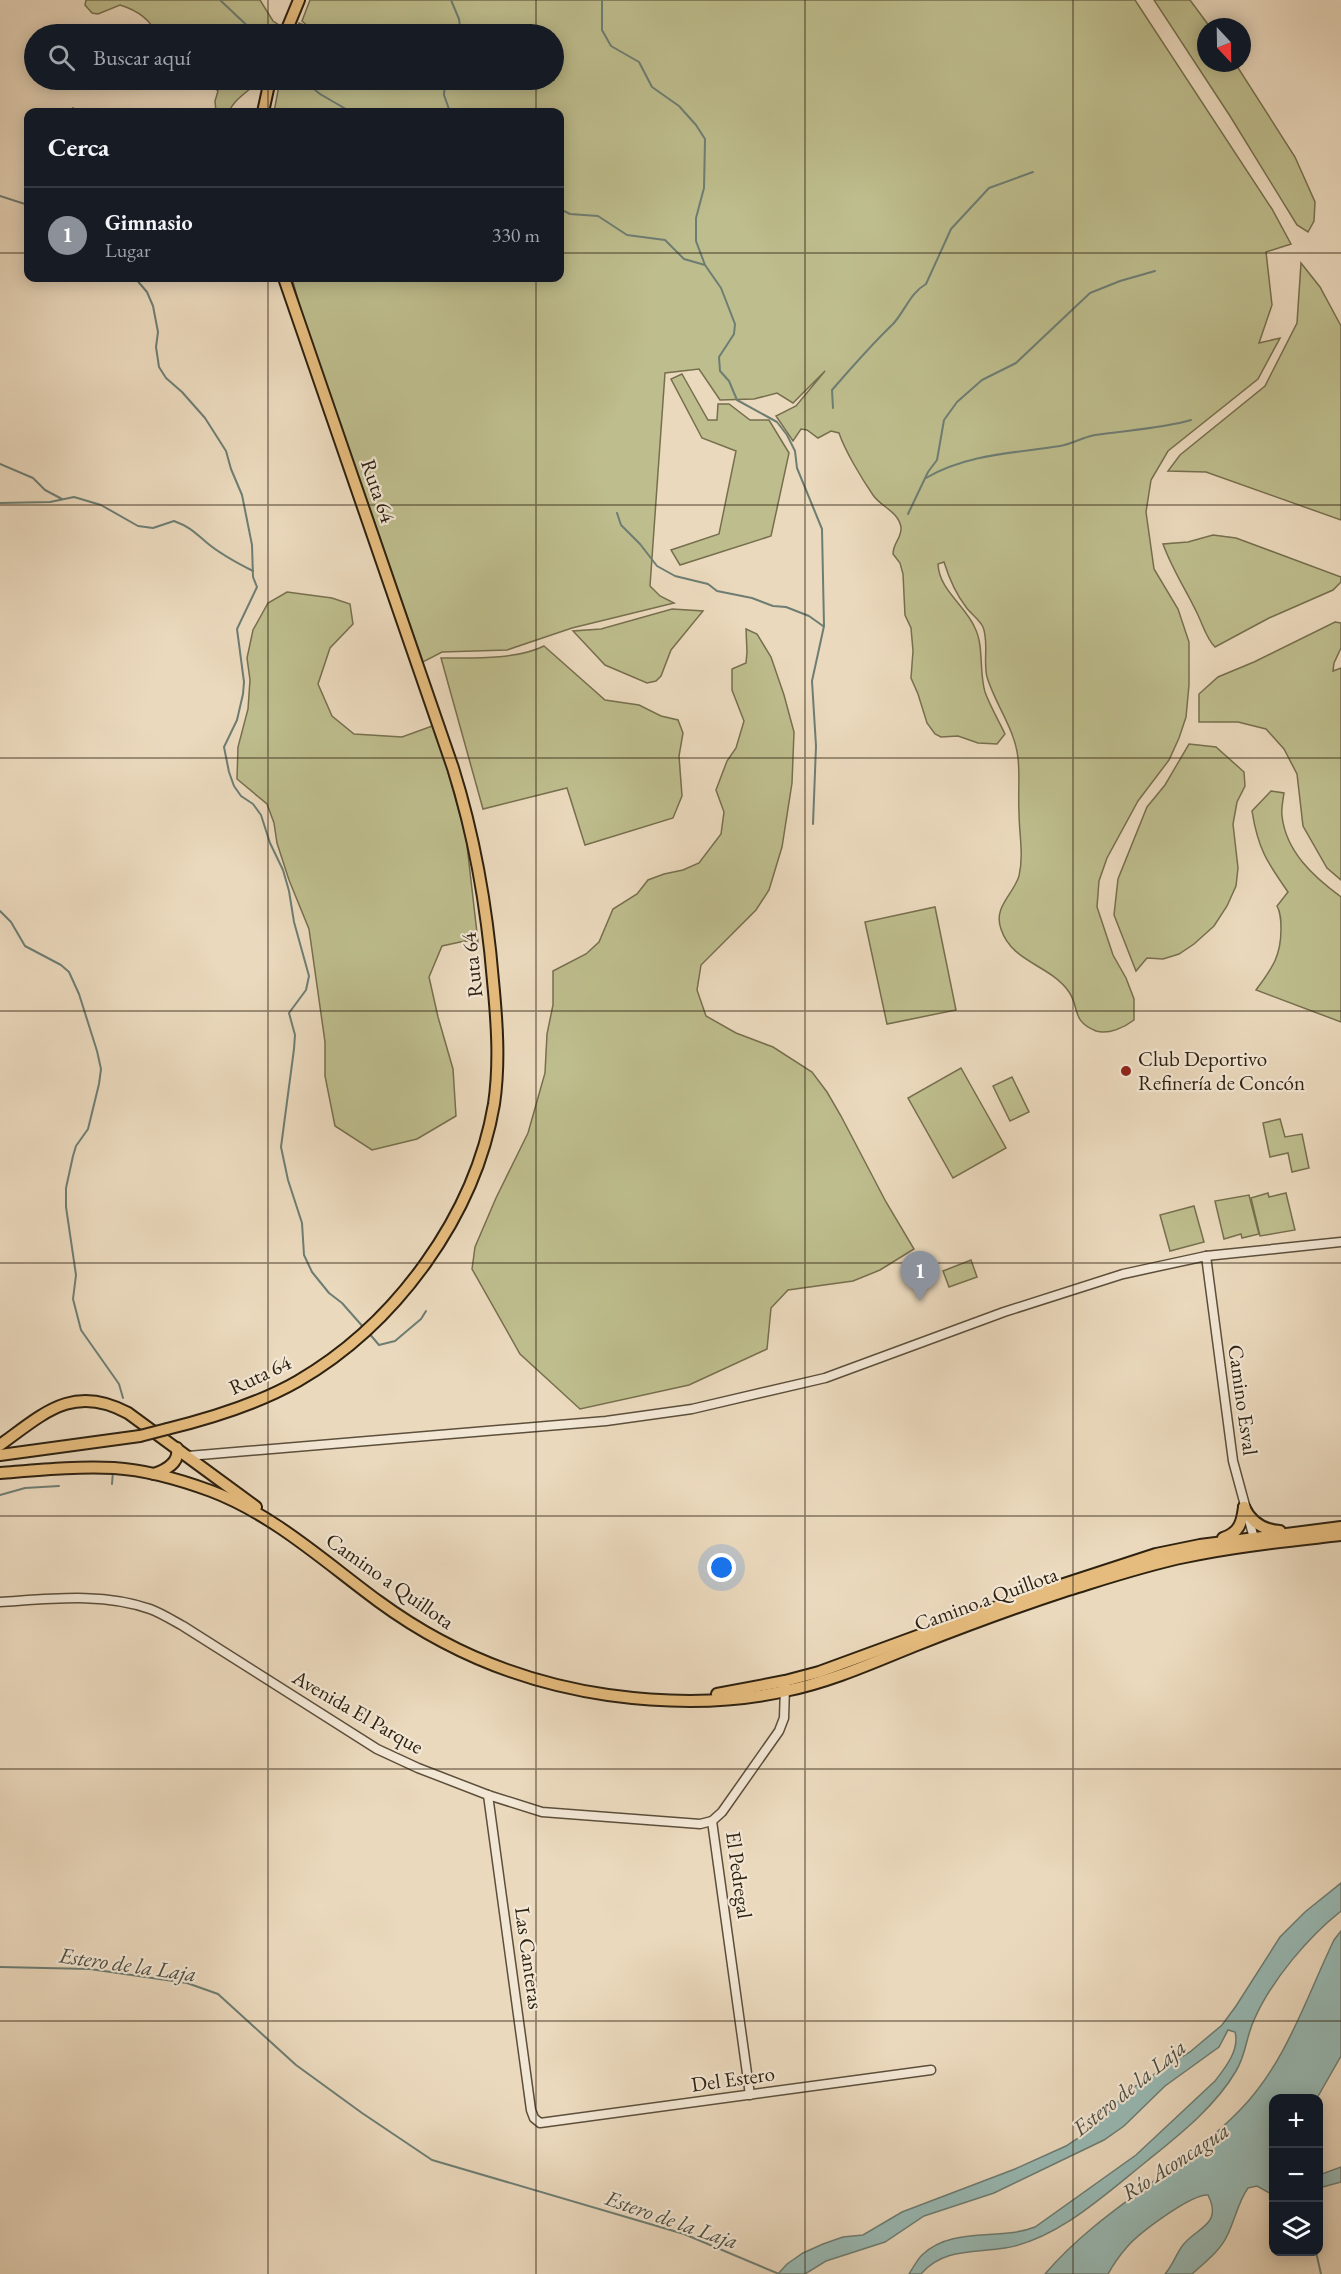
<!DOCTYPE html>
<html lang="es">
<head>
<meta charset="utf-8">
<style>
	body { margin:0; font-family:"EB Garamond",serif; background:#20242c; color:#f1f3f6 }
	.controls { position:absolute; right:18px; bottom:18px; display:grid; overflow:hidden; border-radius:12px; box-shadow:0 3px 15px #0003 }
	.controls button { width:54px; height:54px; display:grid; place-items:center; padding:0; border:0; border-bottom:2px solid #363941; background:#171b24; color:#f1f3f6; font:30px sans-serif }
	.compass { position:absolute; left:1197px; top:18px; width:54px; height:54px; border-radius:50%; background:#171b24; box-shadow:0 3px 15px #0003; rotate:158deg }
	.you { position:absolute; left:722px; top:1568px; width:21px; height:21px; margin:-15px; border:4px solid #fff; border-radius:50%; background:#1a73e8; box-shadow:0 0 0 9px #1a73e833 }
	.badge { display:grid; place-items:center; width:39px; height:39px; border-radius:50%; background:#8c9099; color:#fff; font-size:20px; font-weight:700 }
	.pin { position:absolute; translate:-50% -50px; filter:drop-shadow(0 2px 3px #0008) }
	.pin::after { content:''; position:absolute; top:32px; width:21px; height:18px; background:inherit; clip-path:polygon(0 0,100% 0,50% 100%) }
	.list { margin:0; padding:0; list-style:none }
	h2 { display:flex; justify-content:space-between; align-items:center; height:78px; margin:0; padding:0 24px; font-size:26px }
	h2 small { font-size:20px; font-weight:400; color:#9ea1a6 }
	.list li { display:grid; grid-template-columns:39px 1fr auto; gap:18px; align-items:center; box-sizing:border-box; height:96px; padding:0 24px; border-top:2px solid #363941 }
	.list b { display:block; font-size:22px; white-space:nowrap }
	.list p { margin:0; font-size:20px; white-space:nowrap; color:#9ea1a6 }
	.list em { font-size:20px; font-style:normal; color:#9ea1a6 }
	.icon { flex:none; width:33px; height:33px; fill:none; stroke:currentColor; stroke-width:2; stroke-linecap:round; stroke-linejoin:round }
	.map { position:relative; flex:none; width:1341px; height:2274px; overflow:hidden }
	.search { position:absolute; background:#171b24; box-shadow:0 3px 15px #0003; left:24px; top:24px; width:540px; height:66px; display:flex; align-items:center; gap:15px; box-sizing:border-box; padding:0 21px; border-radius:33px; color:#9ea1a6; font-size:22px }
	.panel { position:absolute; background:#171b24; box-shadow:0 3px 15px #0003; left:24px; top:108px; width:540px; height:174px; border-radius:12px }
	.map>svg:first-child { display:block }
	.green { fill:#bebd8d; stroke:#766f4e; stroke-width:1.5 }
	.water { fill:#98bab5; stroke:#6d7d73; stroke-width:1.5 }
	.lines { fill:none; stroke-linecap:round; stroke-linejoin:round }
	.stream { stroke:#6d7d73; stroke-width:2 }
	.minor-casing { stroke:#5c4f3b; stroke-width:11 }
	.major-casing { stroke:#2d2110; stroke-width:14 }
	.minor { stroke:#f2e6d4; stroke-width:8 }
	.major { stroke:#e6bc7e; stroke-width:10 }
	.major-bridge-casing { stroke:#2d2110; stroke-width:14; stroke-linecap:butt }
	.major-bridge { stroke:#e6bc7e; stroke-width:10 }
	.grid { fill:none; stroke:#2d2110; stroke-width:1.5; stroke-opacity:0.55 }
	.poi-dot { fill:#8f2418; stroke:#f2e6d4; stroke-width:2 }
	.labels { text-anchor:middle; stroke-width:4.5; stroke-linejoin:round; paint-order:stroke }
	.street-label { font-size:21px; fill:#2d2110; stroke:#f2e6d4 }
	.poi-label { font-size:21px; fill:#2d2110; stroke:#f2e6d4; text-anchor:start }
	.water-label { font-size:22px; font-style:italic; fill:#4d4f42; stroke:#f2e6d4 }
</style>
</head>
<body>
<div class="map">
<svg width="1341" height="2274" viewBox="0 0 1341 2274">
	<rect width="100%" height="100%" fill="#ebd9bd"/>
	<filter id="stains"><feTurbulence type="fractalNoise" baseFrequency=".00333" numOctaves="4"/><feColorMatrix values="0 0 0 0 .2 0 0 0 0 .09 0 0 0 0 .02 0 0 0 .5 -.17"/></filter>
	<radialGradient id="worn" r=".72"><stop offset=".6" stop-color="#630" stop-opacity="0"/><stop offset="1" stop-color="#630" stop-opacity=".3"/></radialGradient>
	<g class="green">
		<path d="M86,0H260L273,21L279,25L275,34H156C150,18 136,10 120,5L98,14L92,13L85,5Z"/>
		<path d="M310,0H1135L1272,209L1291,244L1266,252L1272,305L1259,343L1280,338L1258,379L1168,451L1151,480L1146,512L1154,569L1178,609L1189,642V685L1186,717L1179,738L1169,760L1138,801L1107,858L1099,881L1097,907L1113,955L1126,978L1134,999V1020C1125,1027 1109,1035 1096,1031C1071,1021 1080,1008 1069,992C1051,965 1012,963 1001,929C993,907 1013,895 1019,876C1024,854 1019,834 1019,812C1018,795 1020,776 1018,758C1015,729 995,704 987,677C983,662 989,642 983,627C980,620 970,613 966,607C955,593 949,578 944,562L938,564C939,590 965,605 975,628C984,646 979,672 985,692C990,706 999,721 1005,734L997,744L978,743L958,736L941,737L935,734L927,723L918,694L911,678L913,651L911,628L905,615L903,574L900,563L893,554C893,543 902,538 901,527C898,511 881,507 873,495C862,479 845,451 839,433L831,431L818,438L807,430L801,429L793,441L776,416L796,406L825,371L793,403L777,393L754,399L720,400L699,369L665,373L650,586L660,596L674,603L572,628L507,650L442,652L423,662L301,311L292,278H560V112H274L280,80H554V34H295L299,23L309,27L302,21Z"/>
		<path d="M1154,0H1190L1210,27H1206V63H1235L1295,157L1315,202L1314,221L1308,232L1297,225L1230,116Z"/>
		<path d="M197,80H258C249,93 235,97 229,112H216L215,101L218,91L207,82Z"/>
		<path d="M1301,263L1320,287L1341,326V520L1206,472L1168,471L1180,455L1265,386L1297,323Z"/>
		<path d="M682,374L708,420H717L718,404H729L750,420H769L789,453L771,536L680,565L671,550L719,534L736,451L702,438L671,379Z"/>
		<path d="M1213,535L1236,538L1341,577V582L1333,590L1269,618L1215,647C1206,638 1203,625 1197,613C1186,590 1172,569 1163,544L1188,542Z"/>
		<path d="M287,592L332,598L350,604L353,624L330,648L318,684L332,716L354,734L402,737L435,725L466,837L478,942L465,941L442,946L429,977L438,1017L453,1069L456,1116L417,1139L372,1150L335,1126L325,1076V1042L309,929L289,880L277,843L274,823L267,804L237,779L238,747L248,709L250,680L247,658L253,630L268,603Z"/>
		<path d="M672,609L703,611L671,650L661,676L656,681L647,683L605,665L573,631L601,629Z"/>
		<path d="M1335,622L1341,623V648L1334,663L1333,671L1341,668V880L1327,868L1303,826L1297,774L1284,749L1266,729L1238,722H1199V694L1218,677L1254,662Z"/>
		<path d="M746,629L757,634L771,657L784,695L794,732L792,783L782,847L769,890L756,910L701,965L697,990L706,1016L736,1033L773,1047L812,1072L827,1092L841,1116L886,1202L914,1249L880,1270L853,1281L788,1290L771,1308L767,1349L689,1385L580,1409L520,1354L472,1269L475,1247L496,1198L528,1133L545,1073L547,1034L553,1005V971L586,954L599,942L613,909L637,894L648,880L664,874L683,870L699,863L721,834L724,812L716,790L727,761L736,748L744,721L732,690V669L746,663L747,652Z"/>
		<path d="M544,646L605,700L639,705L661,716L678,720L683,733L679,756L682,796L673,818L585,845L567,788L483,809L441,658C472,658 516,660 544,646Z"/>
		<path d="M1189,744L1216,747L1244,772L1245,786L1237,802L1233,824L1238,868L1236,886L1227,906L1214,926L1194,944L1179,954L1163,959L1147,958L1136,971L1114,915L1118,879L1147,807L1165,785Z"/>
		<path d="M1271,791L1284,793C1283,800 1281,809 1282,816C1286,852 1314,877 1341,897V1022L1256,990C1272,968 1281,957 1281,929C1281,921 1281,913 1277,906L1288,892C1267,862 1258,849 1252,811Z"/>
		<path d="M935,907L956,1010L887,1024L865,922Z"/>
		<path d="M961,1068L1006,1148L953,1178L908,1098Z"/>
		<path d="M1012,1077L1029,1112L1010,1121L993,1086Z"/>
		<path d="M1280,1119L1285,1137L1302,1134L1309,1168L1292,1172L1288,1153L1270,1157L1263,1123Z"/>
		<path d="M1268,1193L1269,1197L1286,1193L1295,1230L1260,1236L1251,1198Z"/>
		<path d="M1249,1195L1259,1234L1242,1238L1241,1234L1224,1239L1215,1201Z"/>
		<path d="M1194,1206L1204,1242L1170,1251L1160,1215Z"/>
		<path d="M971,1260L977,1277L949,1287L943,1271Z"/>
	</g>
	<g class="water">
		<path d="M1341,1883V1911C1308,1937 1271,1981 1254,2020C1246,2037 1246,2055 1236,2071C1215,2107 1179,2135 1147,2161C1107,2193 1057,2240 1005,2248C975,2253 943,2248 921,2274H909C913,2268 917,2260 922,2255C952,2226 1000,2241 1035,2227L1136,2155L1215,2081C1225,2068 1240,2050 1235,2032L1228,2030L1219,2047L1165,2086L1124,2126L1104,2140L994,2193L924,2216L885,2242L826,2261L805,2274H778L787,2264L803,2253L823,2244L843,2237L863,2235L902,2212L1015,2169L1066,2146L1084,2134L1097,2124L1129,2090L1190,2052L1222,2025L1236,2006L1280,1937L1305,1912Z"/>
		<path d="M1341,1931V2056L1317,2098H1274L1273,2195L1257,2186L1248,2188C1238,2202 1235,2220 1227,2236C1220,2251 1204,2263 1192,2274H1165C1173,2265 1176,2254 1183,2245C1197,2227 1223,2225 1208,2195C1191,2194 1139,2233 1127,2247C1120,2255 1113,2265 1108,2274H1045C1100,2209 1181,2171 1240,2110C1286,2063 1306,1998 1334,1940Z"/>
		<path d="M1341,2167V2182L1319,2188V2175Z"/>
	</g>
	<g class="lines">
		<g class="stream">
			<path d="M220,0L256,34"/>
			<path d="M451,0L459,19L461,34"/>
			<path d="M602,0V30L611,46L639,62L652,87L679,106L696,125L705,139L704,188L696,218V241L705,265L721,288L735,324L734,334L719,357L720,371L729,381L737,400L777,422L787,435L795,451L797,468L822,529L824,626L812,681L816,746L813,824"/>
			<path d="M445,80L444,95L450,112"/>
			<path d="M304,81L320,94L351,112"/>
			<path d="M73,108L77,112"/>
			<path d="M0,196L28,205"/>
			<path d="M560,209L570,214L598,216L627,235L665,240L684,259L705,265"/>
			<path d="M135,278L147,292L153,306L158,332L156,347L159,367L166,378L182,392L205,418L226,451L231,469L242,495L252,545L253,577L257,587L237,629L244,682L243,694L237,720L224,747L229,772L234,786L241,796L253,804L261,815L270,843L283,870L289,891L294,922L309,976L306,990L289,1013L295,1035L294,1049L281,1147L288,1180L302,1223L304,1255L312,1272L329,1293L342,1303L364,1328"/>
			<path d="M833,408L832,390C852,367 871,345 893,324C905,311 910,293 926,284L951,229L989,188L1033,172"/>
			<path d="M0,464L33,478L45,490L62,499"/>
			<path d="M926,478C967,454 1015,453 1060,446C1072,444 1083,437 1095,435C1127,430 1160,429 1191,420"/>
			<path d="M0,503L50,502L74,497L101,505L138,526L153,528L174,521C190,527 194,532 206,542C220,554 237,563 253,571"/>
			<path d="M617,513L621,525L640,544L657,566L675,576L708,584L717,591L752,598L773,606L786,607L809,616L823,626"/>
			<path d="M908,514L928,472L937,460L944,420L957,402L982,380L1016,363L1090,293L1120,281L1155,271"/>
			<path d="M0,911L11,922L25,946L61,965L69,972L79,994L97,1051L101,1069L99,1084L88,1129L76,1146L73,1156L66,1188V1207L76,1275L73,1299L81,1330L119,1384L123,1398"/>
			<path d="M368,1332L379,1345L395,1341L421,1319L426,1311"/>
			<path d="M112,1484L113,1471"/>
			<path d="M0,1495L25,1488L59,1486"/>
			<path d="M0,1967L90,1969L187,1983L218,1994L296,2065L362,2113L432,2160L684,2234L779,2274"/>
			<path d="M1316,2252L1321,2274"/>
		</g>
		<defs>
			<g id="minor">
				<path d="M1206,1256L1233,1461L1255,1542"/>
				<path d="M188,1456L606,1421L692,1409L825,1378L1004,1312L1123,1274L1206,1256L1341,1242"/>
				<path d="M0,1602C48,1599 103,1592 150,1609C161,1613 172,1620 183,1626L377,1749L418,1768L488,1795L542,1812L700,1824L712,1821L722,1812L779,1731L784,1718L785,1687"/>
				<path d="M488,1795L531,2110L534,2118L540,2123L931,2070"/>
				<path d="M712,1821L750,2095"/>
			</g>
			<g id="major">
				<path d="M285,34L299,0"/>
				<path d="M263,112L270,80"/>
				<path d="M167,1429C212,1418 258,1404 298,1381C396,1324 475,1216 494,1104C500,1063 497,1022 493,981C487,908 475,838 453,768L284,278"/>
				<path d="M0,1445C43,1414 73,1383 128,1413L256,1507"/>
				<path d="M0,1455L140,1436"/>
				<path d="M0,1473C38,1470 77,1466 114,1468C147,1470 181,1480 211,1491C274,1515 325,1562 378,1601C446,1651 524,1683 608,1695C666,1703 727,1704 785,1691C830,1682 872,1663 914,1646C965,1626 1016,1607 1068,1590C1107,1578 1146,1565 1185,1557C1236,1546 1289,1541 1341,1535"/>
				<path d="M154,1474C166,1470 180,1463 177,1448"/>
				<path d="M1244,1507C1251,1522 1263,1530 1280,1531"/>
				<path d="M1223,1538C1239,1533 1242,1523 1244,1507"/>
				<path d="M717,1694L785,1681L819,1672L1018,1599L1156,1554L1200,1545L1341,1527"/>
			</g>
		</defs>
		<use href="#minor" class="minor-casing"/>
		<use href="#major" class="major-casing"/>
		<use href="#minor" class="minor"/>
		<use href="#major" class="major"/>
		<defs>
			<path id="major-bridge" d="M140,1436L167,1429"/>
		</defs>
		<use href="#major-bridge" class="major-bridge-casing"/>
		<use href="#major-bridge" class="major-bridge"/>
	</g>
	<path class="grid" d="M268,0V34M536,0V34M805,0V2274M1073,0V2274M268,80V112M536,80V112M0,253H28M560,253H1341M268,278V2274M536,278V2274M0,505H1341M0,758H1341M0,1011H1341M0,1263H1341M0,1516H1341M0,1769H1341M0,2021H1341"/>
	<circle class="poi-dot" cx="1126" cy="1071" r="6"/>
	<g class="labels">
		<g class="street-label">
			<text transform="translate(378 491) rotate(71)" y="7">Ruta 64</text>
			<text transform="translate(472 965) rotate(-96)" y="7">Ruta 64</text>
			<text transform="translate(260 1375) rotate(-25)" y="7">Ruta 64</text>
			<text transform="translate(1243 1400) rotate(82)" y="7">Camino Esval</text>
			<text transform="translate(390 1581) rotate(35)" y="7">Camino a Quillota</text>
			<text transform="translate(986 1599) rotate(-20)" y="7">Camino a Quillota</text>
			<text transform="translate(358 1712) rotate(30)" y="7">Avenida El Parque</text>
			<text transform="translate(739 1875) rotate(82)" y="7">El Pedregal</text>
			<text transform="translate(529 1958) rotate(82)" y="7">Las Canteras</text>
			<text transform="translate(733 2079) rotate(-8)" y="7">Del Estero</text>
		</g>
		<g class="poi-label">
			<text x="1138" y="1066">Club Deportivo<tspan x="1138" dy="24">Refinería de Concón</tspan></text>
		</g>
		<g class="water-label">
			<text transform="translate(128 1964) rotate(8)" y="8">Estero de la Laja</text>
			<text transform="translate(1129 2087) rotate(-39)" y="8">Estero de la Laja</text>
			<text transform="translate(1175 2161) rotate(-33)" y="8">Río Aconcagua</text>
			<text transform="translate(672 2219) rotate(19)" y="8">Estero de la Laja</text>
		</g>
	</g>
	<rect width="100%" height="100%" filter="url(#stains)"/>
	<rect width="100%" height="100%" fill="url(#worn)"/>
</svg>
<div class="controls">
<button>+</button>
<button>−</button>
<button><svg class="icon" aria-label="layers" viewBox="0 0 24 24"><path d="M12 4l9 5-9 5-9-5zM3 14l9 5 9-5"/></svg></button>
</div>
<svg class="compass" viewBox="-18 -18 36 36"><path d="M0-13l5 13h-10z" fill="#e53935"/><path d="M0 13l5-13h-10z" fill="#9ea1a6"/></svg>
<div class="you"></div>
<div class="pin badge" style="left:920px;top:1301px">1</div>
<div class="search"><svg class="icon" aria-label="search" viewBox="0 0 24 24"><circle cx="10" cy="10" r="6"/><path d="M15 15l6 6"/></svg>Buscar aquí</div>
<section class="panel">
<h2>Cerca<small></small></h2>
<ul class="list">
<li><span class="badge">1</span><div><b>Gimnasio</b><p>Lugar</p></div><em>330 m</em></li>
</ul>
</section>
</div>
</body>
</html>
